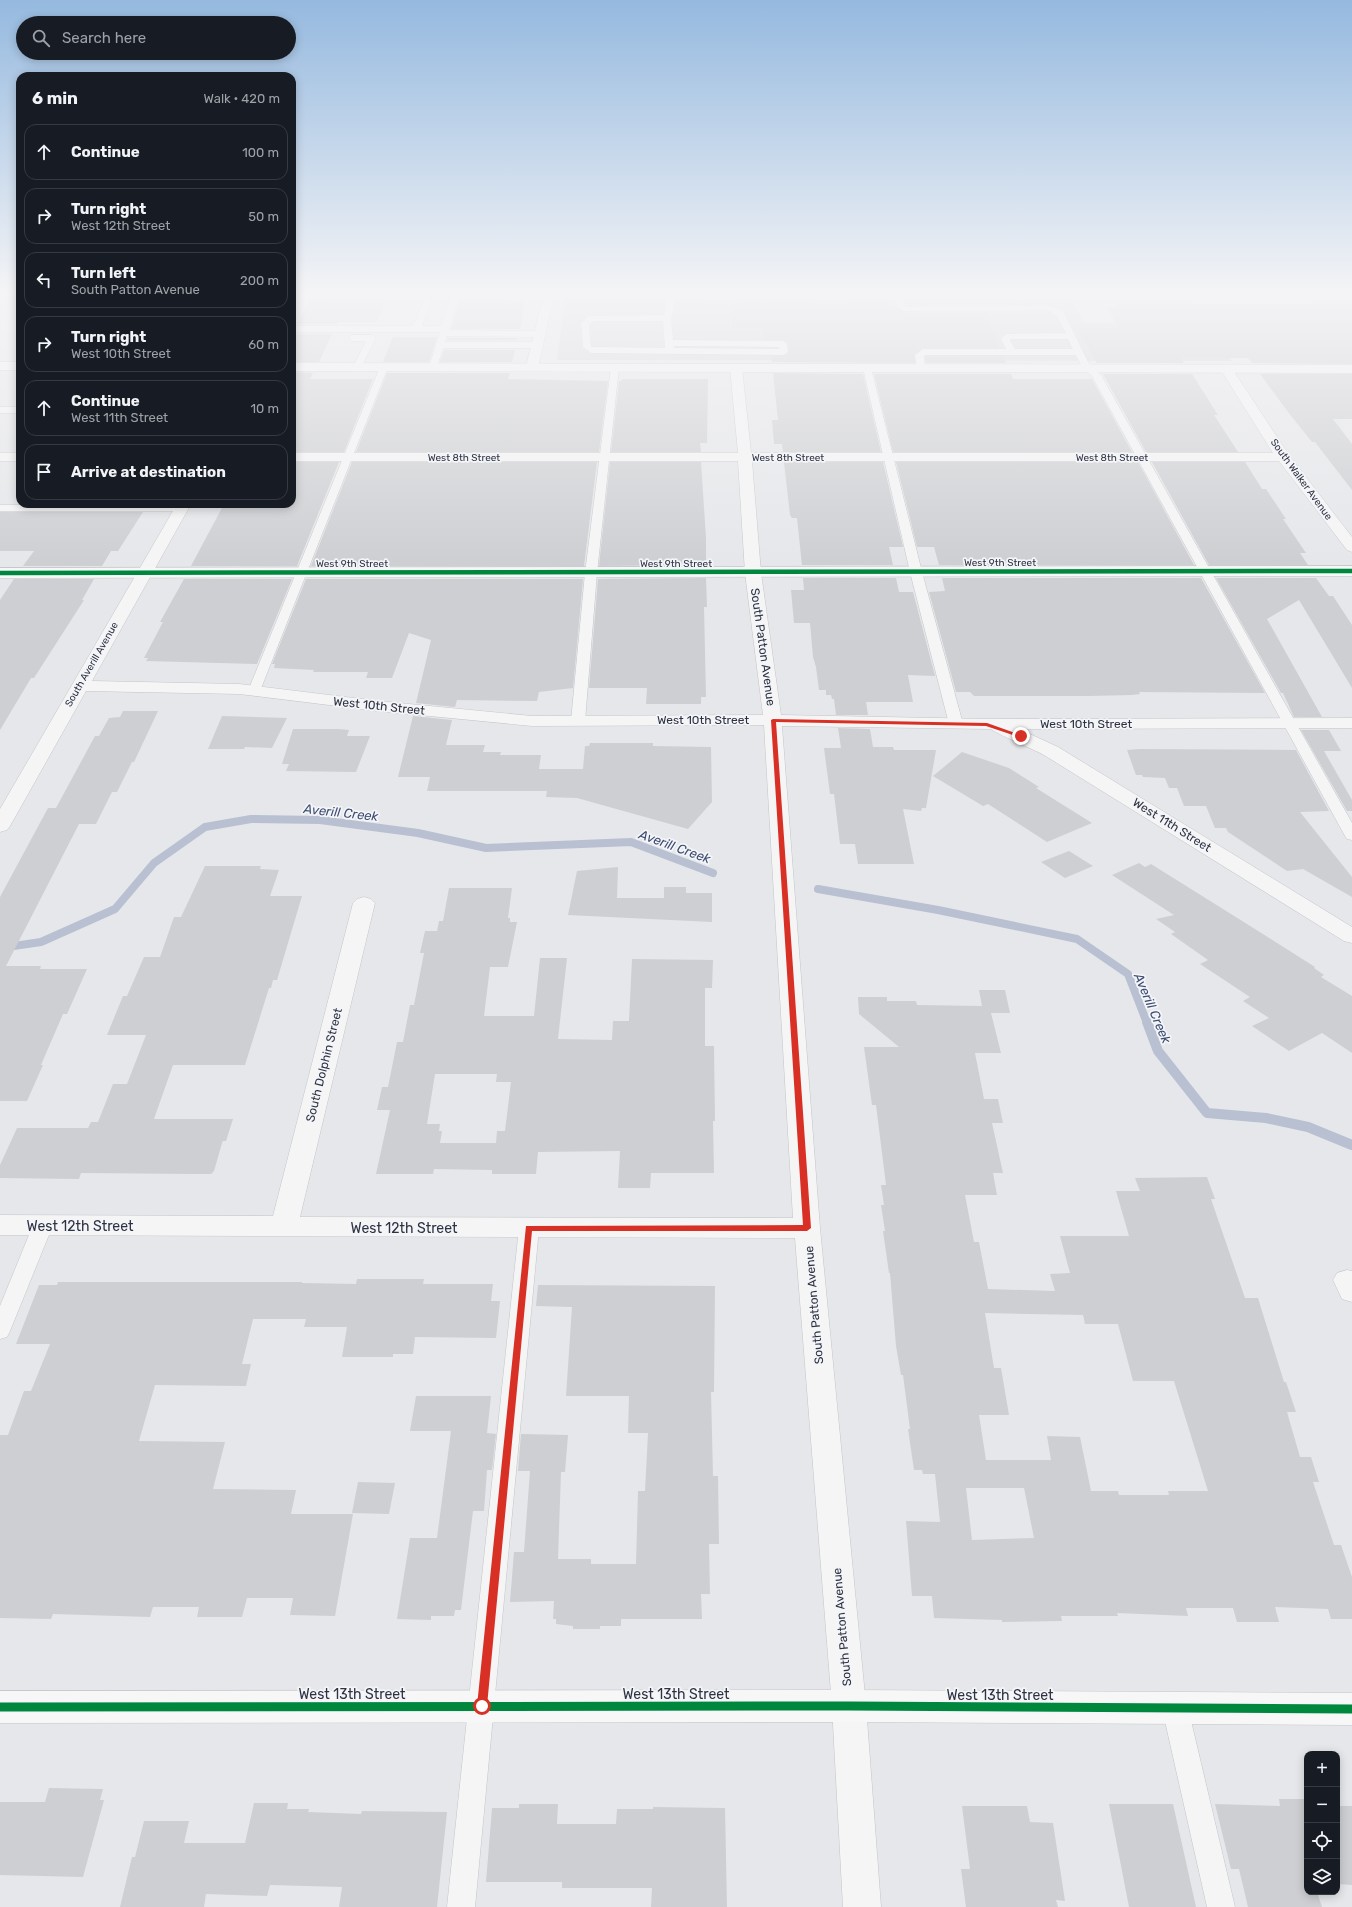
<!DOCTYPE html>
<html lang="en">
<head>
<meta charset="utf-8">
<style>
	body { margin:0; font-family:Rubik,sans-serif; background:#242831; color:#f1f3f6 }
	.controls { position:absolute; right:12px; bottom:12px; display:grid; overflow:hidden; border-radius:8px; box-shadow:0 2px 10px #0003 }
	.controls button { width:36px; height:36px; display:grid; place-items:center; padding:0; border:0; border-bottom:1px solid #363941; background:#171b24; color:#f1f3f6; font:20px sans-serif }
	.stop { position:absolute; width:12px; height:12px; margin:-9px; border:3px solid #d93025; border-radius:50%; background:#fff }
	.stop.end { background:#d93025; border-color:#fff; box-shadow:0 1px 4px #0008 }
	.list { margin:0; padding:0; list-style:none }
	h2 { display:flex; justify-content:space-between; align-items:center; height:52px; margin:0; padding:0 16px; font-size:17px }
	h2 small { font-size:13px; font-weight:400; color:#9ea1a6 }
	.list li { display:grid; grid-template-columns:26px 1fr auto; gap:12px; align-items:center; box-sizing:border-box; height:56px; margin:0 8px 8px; padding:0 8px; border:1px solid #363941; border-radius:12px }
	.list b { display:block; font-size:15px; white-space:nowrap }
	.list p { margin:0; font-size:13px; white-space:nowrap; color:#9ea1a6 }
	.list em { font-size:13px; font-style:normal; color:#9ea1a6 }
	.icon { flex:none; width:22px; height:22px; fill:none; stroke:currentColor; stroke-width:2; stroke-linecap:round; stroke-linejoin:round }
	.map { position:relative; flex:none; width:1352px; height:1907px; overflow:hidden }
	.search { position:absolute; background:#171b24; box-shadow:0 2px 10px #0003; left:16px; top:16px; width:280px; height:44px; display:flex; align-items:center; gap:10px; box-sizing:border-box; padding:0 14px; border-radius:22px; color:#9ea1a6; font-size:15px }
	.panel { position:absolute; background:#171b24; box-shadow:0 2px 10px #0003; left:16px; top:72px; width:280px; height:436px; border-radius:12px }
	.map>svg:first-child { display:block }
	.built { fill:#d5d6dc }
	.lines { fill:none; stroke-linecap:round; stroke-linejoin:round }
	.stream-far1 { stroke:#b8c0d1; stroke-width:8 }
	.stream { stroke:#b8c0d1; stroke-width:10 }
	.building { fill:#cecfd2; fill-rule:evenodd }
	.service-casing { stroke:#c4c5c8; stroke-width:1 }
	.minor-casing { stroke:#c4c5c8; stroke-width:1 }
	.tertiary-casing { stroke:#c4c5c8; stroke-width:1 }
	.secondary-casing { stroke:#c4c5c8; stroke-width:1 }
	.service { fill:#f5f5f6; fill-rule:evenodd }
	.minor { fill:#f5f5f6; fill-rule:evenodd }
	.tertiary { fill:#f5f5f6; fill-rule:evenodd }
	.secondary { fill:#f7f7f8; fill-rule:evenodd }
	.cycleway-far1-casing { stroke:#f4f5f8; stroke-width:6 }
	.cycleway-casing { stroke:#f4f5f8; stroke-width:12 }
	.cycleway-far1 { stroke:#00873e; stroke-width:4.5 }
	.cycleway { stroke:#00873e; stroke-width:9 }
	.route { fill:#d93025 }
	.labels { text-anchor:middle; stroke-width:3.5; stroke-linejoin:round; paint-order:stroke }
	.far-street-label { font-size:10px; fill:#2e3241; stroke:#f4f5f8 }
	.street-label { font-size:12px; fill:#2e3241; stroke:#f4f5f8 }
	.water-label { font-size:13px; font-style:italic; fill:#3c4c71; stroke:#f4f5f8 }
	.near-street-label { font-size:14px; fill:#2e3241; stroke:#f4f5f8 }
</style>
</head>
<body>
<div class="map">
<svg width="1352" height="1907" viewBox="0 0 1352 1907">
	<rect width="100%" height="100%" fill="#e6e7ea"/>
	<path class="built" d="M566,294H707V301L1071,299L1085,323L1203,324L1232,361L557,360Z"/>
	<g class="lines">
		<g class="stream-far1">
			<path d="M818,889L938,910L1077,939L1128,974L1147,1023"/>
			<path d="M0,948L41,942L115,909L154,863L205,827L251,819L320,820L418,833L486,848L631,842L713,873"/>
		</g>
		<path class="stream" d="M1147,1022L1158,1051L1207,1113L1266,1118L1308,1127L1352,1145"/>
	</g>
	<g class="building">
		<path d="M315,300L387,301L376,322H338L337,324H297L309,301Z"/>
		<path d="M460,301L525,302L520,329H451Z"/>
		<path d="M732,301H805L815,304H843V301H887L889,308H896L904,312L986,313L999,348H923L914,354L915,363L772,362L771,356H784L789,353L788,343L783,340L763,339V328H732Z"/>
		<path d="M1116,304H1352V364L1252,363L1248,358H1181L1184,363H1097L1077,328H1119L1106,307H1118Z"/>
		<path d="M292,334H332L319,362H292Z"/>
		<path d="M393,337H437L429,362H383Z"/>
		<path d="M448,338H517V340H447Z"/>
		<path d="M444,350H515L512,362H440Z"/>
		<path d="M1003,356L1006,363H926V357Z"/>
		<path d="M292,372L313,373L310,379H373L344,452H292Z"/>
		<path d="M387,373H510L508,379L608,381L599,452H356Z"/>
		<path d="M773,373L863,374L881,452H783L782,444H774L772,420H778Z"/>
		<path d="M874,374H1011L1013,379H1092L1132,452H893Z"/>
		<path d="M1103,374H1192L1218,415H1214L1238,452H1146Z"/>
		<path d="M1260,374H1352V419H1333L1352,444V490L1315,442H1312L1288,412Z"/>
		<path d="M622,379H708L707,443H700L701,452H611L619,381H622Z"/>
		<path d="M292,462H339L297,566H191L224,504H292Z"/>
		<path d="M352,462H597L584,566H311Z"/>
		<path d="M610,462H701L706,538V565L599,566Z"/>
		<path d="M784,462H883L903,547H889L893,565H802L797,518H792L790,515Z"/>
		<path d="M896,462H1138L1194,565H939L934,547H917Z"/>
		<path d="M1152,462H1245L1262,489H1266L1286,519H1283L1306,553H1300L1308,565H1209Z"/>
		<path d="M0,512H143L118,551H111L102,566H23L34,551H0Z"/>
		<path d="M706,578L707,607H704L706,697H701V704H646L647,688H589L598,579Z"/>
		<path d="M803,578H896L899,592H913L935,676L908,675L913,702H866L868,715H836L834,699H832L831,695H826V690H819L816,667L813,657L810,623H794L791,590H804Z"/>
		<path d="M942,578H1201L1265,693L1139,692L1140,694L1132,695L1089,696H974L970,692H956L929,592L945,591Z"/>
		<path d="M1216,578H1316L1329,596H1333L1352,625V688L1299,600L1267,619L1322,717H1294L1283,693H1281Z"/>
		<path d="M14,579H94L82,600H84L34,678H31L0,730V600Z"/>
		<path d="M184,579H292L257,664L146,661L148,658H144L163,622H160Z"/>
		<path d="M306,579H583L573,688L539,692L537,701L457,700L455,707L416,703L431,640L409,633L392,678H366L368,672H313L314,670L274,668L275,664H272Z"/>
		<path d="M123,711H158L134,762H132L117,792H112L96,824H79L6,966H41L40,969H87L67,1014H63L41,1065H43L27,1101H0V897L48,808H56L95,736H99L109,718L120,717Z"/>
		<path d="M222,716L287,718L272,748L245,747L244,749H208Z"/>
		<path d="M413,716L452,720L446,745H485L483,752H501L500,755H541L539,769H583L585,746H589L590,743H653V746L711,747L712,802L688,829L577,798L546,797L547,791H427L430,777H398Z"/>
		<path d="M838,728L870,729L873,747H893L894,750H936L926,808H922L921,811L903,809L914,864H858L855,844H840L834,794H830L824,748H841Z"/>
		<path d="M293,729H338L349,730L347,736H370L356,772L286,771L289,764H282Z"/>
		<path d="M1301,730H1329L1341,751H1324L1352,800V811H1347Z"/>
		<path d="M1139,749L1296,750L1329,811L1300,812L1352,877V897L1303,869L1287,871L1228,832L1226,828H1215L1206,806H1184L1177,788H1169L1165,778L1143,777L1142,775H1136L1127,750Z"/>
		<path d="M962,752L1009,768L1039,787L1036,788L1092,823L1047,842L988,804L983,806L933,776Z"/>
		<path d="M1069,851L1093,866L1065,878L1041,862Z"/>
		<path d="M1139,863L1145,867L1151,864L1239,919L1315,967L1314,968L1324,975L1321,977L1352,996V1053L1322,1033L1289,1051L1252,1026L1269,1018L1243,1001L1250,997L1200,964L1208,960L1171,934L1175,932L1156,919L1174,915L1112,875Z"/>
		<path d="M205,866H261L260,869L279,870L270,896H302L277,980H273L271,988H269L245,1065H173L154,1119H233L226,1141H223L222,1143L214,1171L211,1174H197L81,1173L79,1179L0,1178V1165L17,1128H88L91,1122H98L113,1084H127L146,1035H107L123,996H127L144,957H160L174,917H181Z"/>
		<path d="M618,867L617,898H664V887H686V893H712V922L568,915L577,871Z"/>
		<path d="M449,888H512L508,918H510V922H517L508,967H490L484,1016H534L540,958H567L558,1039L612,1040L613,1021H629L632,959L713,960L712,988H705V1046H714L715,1121H713L714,1173H651L650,1188H618L620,1151L538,1152L536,1174H492V1170L434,1169L433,1174H376L390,1110H377L382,1087H388L397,1042H403L410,1005H414L424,953H420L425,931H437L439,921H443ZM435,1074H497L496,1082H511L505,1131H497L496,1143H440L442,1131H439L440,1124H427Z"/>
		<path d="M979,990H1005L1010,1013H991L1001,1053H975L984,1099H998L1003,1123H992L1003,1173H993L997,1195H965L974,1242H979L988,1289L1055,1291L1050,1274L1070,1273L1060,1236H1129L1116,1191H1140L1135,1178L1207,1177L1215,1199H1211L1245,1298H1258L1284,1382H1286L1296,1412H1287L1300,1457H1311L1319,1482H1313L1334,1545H1341L1352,1577V1619H1331L1328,1609L1275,1607L1279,1622H1237L1233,1608H1186L1188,1616L1117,1613L1118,1616H1061L1062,1621L1002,1622V1620L934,1618L932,1596H912L906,1521L940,1522L935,1474H923L922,1470H914L908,1429H910L903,1375H901L896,1346L890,1273H889L883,1231H885L881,1205H884L881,1185H886L876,1105H872L864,1047H899L859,1014L858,997H887V1001H916L917,1005L982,1006ZM985,1313L1083,1315L1085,1324H1118L1133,1381H1174L1208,1491H1168L1169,1495H1119L1118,1491H1091L1080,1437L1047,1436L1051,1460H986L979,1415H1009L1001,1368H994ZM966,1488H1024L1034,1538L972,1540Z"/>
		<path d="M357,1279H424L423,1284H493L491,1301H500L496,1338L415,1337L413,1354H393V1357H342L347,1327H304L306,1319H253L242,1364H251L246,1386L155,1385L139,1441L225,1442L213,1489L296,1490L291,1514H353L335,1616L290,1615L293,1598H247L242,1617H197L199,1607H153L150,1617L53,1614L51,1619L0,1618V1435H8L24,1391H31L50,1344H16L39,1285H57L58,1282H302V1283L356,1284Z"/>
		<path d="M538,1285L715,1286L714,1392H711L713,1476H718L719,1544H709L710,1594H701L702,1619H621V1626H600V1629H573V1626L556,1624V1619H553L554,1601L510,1602L514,1552H524L530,1471H518L521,1434L568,1435L565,1472H561L558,1559H591V1564H636L638,1491H645L648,1433H628L629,1396H566L572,1307L536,1306Z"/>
		<path d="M416,1396H491L487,1433L496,1434L492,1470H487L484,1511H473L461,1610H455L454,1616H431V1620L397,1619L410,1538H437L451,1431H410Z"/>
		<path d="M358,1482L395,1483L389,1514L352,1513Z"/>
		<path d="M49,1788L103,1789L100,1800H104L83,1877L0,1875V1802H45Z"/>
		<path d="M1279,1799H1307V1892H1317L1322,1907H1248L1239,1869H1231L1215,1804L1280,1806Z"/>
		<path d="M254,1803H288L287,1809H309L308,1812L361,1814L362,1811L447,1812L437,1907H339L342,1887L270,1885L267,1896L206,1894L204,1907H120L132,1857H135L144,1821H189L184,1843H245Z"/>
		<path d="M519,1804H558L557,1824H616L617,1809H653V1807L725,1808L727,1907H651L652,1888H562V1882H486L492,1808H519Z"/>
		<path d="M1109,1804H1173L1196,1907H1129Z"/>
		<path d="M962,1806H1027L1030,1822L1053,1823L1065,1901L1056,1900L1058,1907H966L961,1869H970Z"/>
		<path d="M1337,1806H1352V1885L1337,1884Z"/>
	</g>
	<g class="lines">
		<defs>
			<g id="service">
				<path d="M426,294L433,295L422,326H441L451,296L455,294L459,296L449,330L539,331L543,334L539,337L447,336L445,342H537L541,345L537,348H443L437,367L433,370L429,367L440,332H292V326H414Z"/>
				<path d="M667,294H670L674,296V307L671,318L673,340L783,341L787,344L788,352L784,355L591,353L583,347L581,323L589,316L664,315ZM594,321H663L665,348L593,347L591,346L589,324ZM674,346L779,347V349L674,348Z"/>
				<path d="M895,295H901L906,307L1048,306L1059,309L1064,313L1089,364L1101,375L1352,823V840L1347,839L1345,836L1092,376L1082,367L1076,355H925L924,356L925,369L921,372L917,369L915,355L923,349H1006L1001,339L1006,334L1066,333L1057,316L1047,310L904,311L897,307L894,297ZM1011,339H1068L1073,349H1015L1010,340Z"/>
				<path d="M372,335L376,338L361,367L357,370L354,369L353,367L366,341H352L348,338L352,335Z"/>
				<path d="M384,364L388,367L260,691L259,694H249L248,691L380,367Z"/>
				<path d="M615,364L619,367L597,573L585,721L583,724H573L571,721L585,573L611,367Z"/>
				<path d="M867,365L871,368L922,572L963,724L961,727H951L949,724L910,572L863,368Z"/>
				<rect x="0" y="407" width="20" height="6"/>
				<path d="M0,505H182L187,508L182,511H0Z"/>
				<path d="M43,1218L50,1220L53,1225L10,1331L7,1337L0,1339V1306L33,1225L36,1220Z"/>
				<path d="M529,1221L536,1223L539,1228L475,1907H447L519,1228L522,1223Z"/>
				<path d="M1175,1696L1184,1700L1188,1708L1235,1907H1207L1162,1708L1166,1700Z"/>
			</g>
			<g id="minor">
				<path d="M544,294H552L554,296L538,367L532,371L526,367Z"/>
				<path d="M736,364L742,368L751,453H1273L1221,370L1227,366L1231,367L1289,455L1352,537V552L1347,550L1279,461H752L761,573L781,715L987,719L1352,718V728L1019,729L1058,747L1352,927V943L1344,941L1044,755C1037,751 993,732 991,729L782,726L820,1228L866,1706L881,1907H843L832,1706L795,1238L0,1235V1215L273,1216L353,903L357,899L364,897L371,899L375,903L300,1217L793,1218L764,725L532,726L378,711L239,694L86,691L10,826L7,830L0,832V809L177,504H191L92,681L239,684L378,701L532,716L763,715L745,573L738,461H292V453H738L730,368Z"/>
				<rect x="0" y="453" width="20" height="8"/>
				<path d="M1347,1270L1352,1271V1302L1342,1299L1333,1280L1337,1273Z"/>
			</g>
			<g id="tertiary">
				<rect x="0" y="294" width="20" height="3"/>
				<path d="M292,294H1352V300L292,298Z"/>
				<rect x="0" y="362" width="20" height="8"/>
				<path d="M292,363L1352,365V373L292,371Z"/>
			</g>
			<g id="secondary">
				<path d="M1352,566V576L0,578V568Z"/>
				<path d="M849,1690L1352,1693V1725L849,1722L0,1723V1691Z"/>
			</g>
		</defs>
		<use href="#service" class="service-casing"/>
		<use href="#minor" class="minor-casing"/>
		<use href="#tertiary" class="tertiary-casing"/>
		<use href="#secondary" class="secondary-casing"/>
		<use href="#service" class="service"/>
		<use href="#minor" class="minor"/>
		<use href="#tertiary" class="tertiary"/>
		<use href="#secondary" class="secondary"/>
		<defs>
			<path id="cycleway-far1" d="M0,573L1352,571"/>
			<path id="cycleway" d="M0,1707L849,1706L1352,1709"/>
		</defs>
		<use href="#cycleway-far1" class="cycleway-far1-casing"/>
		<use href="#cycleway" class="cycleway-casing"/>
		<use href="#cycleway-far1" class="cycleway-far1"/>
		<use href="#cycleway" class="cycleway"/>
	</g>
	<linearGradient id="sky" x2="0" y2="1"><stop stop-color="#95b9df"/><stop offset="0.52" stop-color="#f4f4f6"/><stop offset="1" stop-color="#f4f4f6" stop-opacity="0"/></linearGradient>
	<rect width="1352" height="561" fill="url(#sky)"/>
	<path class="route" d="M773,719L987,723L1024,736L1019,737L986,726L776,722L811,1228L807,1231H532L487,1706L485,1710L482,1711L478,1710L477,1706L526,1226L803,1225L771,720Z"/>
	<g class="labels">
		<g class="far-street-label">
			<text x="464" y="461">West 8th Street</text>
			<text x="788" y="461">West 8th Street</text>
			<text x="1112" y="461">West 8th Street</text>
			<text transform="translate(1302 479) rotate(54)" y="4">South Walker Avenue</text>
			<text x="1000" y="566">West 9th Street</text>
			<text x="352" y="567">West 9th Street</text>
			<text x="676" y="567">West 9th Street</text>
			<text transform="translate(91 664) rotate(-60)" y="4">South Averill Avenue</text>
		</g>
		<g class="street-label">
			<text transform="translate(763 647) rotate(82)" y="4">South Patton Avenue</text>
			<text transform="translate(379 706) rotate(6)" y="4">West 10th Street</text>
			<text x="703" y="724">West 10th Street</text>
			<text x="1086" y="728">West 10th Street</text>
			<text transform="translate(1172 825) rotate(32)" y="4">West 11th Street</text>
			<text transform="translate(324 1065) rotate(-76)" y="4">South Dolphin Street</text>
			<text transform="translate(814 1305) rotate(-95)" y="4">South Patton Avenue</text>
			<text transform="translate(842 1627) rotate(-95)" y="4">South Patton Avenue</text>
		</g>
		<g class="water-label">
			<text transform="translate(341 812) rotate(6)" y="5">Averill Creek</text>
			<text transform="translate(675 846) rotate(20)" y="5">Averill Creek</text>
			<text transform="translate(1153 1008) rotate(67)" y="5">Averill Creek</text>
		</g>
		<g class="near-street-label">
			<text x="80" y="1231">West 12th Street</text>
			<text x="404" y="1233">West 12th Street</text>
			<text x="352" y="1699">West 13th Street</text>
			<text x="676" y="1699">West 13th Street</text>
			<text x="1000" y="1700">West 13th Street</text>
		</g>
	</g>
</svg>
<div class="controls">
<button>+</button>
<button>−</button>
<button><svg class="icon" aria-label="locate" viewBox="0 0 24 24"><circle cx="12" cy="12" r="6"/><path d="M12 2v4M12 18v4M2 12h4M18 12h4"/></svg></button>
<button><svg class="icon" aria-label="layers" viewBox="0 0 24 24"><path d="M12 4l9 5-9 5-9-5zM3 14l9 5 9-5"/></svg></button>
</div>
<div class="stop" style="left:482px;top:1706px"></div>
<div class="stop end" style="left:1021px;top:736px"></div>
<div class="search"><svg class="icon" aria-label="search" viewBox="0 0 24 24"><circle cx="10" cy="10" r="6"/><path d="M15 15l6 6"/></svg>Search here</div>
<section class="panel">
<h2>6 min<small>Walk · 420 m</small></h2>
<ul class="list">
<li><svg class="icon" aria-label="ahead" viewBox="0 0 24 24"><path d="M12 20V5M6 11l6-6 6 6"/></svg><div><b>Continue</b></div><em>100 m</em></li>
<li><svg class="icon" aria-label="right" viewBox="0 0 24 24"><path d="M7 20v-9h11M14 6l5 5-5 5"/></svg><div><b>Turn right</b><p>West 12th Street</p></div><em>50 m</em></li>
<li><svg class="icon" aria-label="left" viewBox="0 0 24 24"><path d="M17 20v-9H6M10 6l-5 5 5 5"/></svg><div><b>Turn left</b><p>South Patton Avenue</p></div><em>200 m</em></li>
<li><svg class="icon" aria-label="right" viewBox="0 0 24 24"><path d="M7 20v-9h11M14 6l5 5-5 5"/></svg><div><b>Turn right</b><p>West 10th Street</p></div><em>60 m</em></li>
<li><svg class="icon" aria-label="ahead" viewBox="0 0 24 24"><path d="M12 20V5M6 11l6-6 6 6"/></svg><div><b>Continue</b><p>West 11th Street</p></div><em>10 m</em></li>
<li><svg class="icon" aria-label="arrive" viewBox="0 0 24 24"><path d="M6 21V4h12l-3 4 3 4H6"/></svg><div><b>Arrive at destination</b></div></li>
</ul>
</section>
</div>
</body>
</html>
